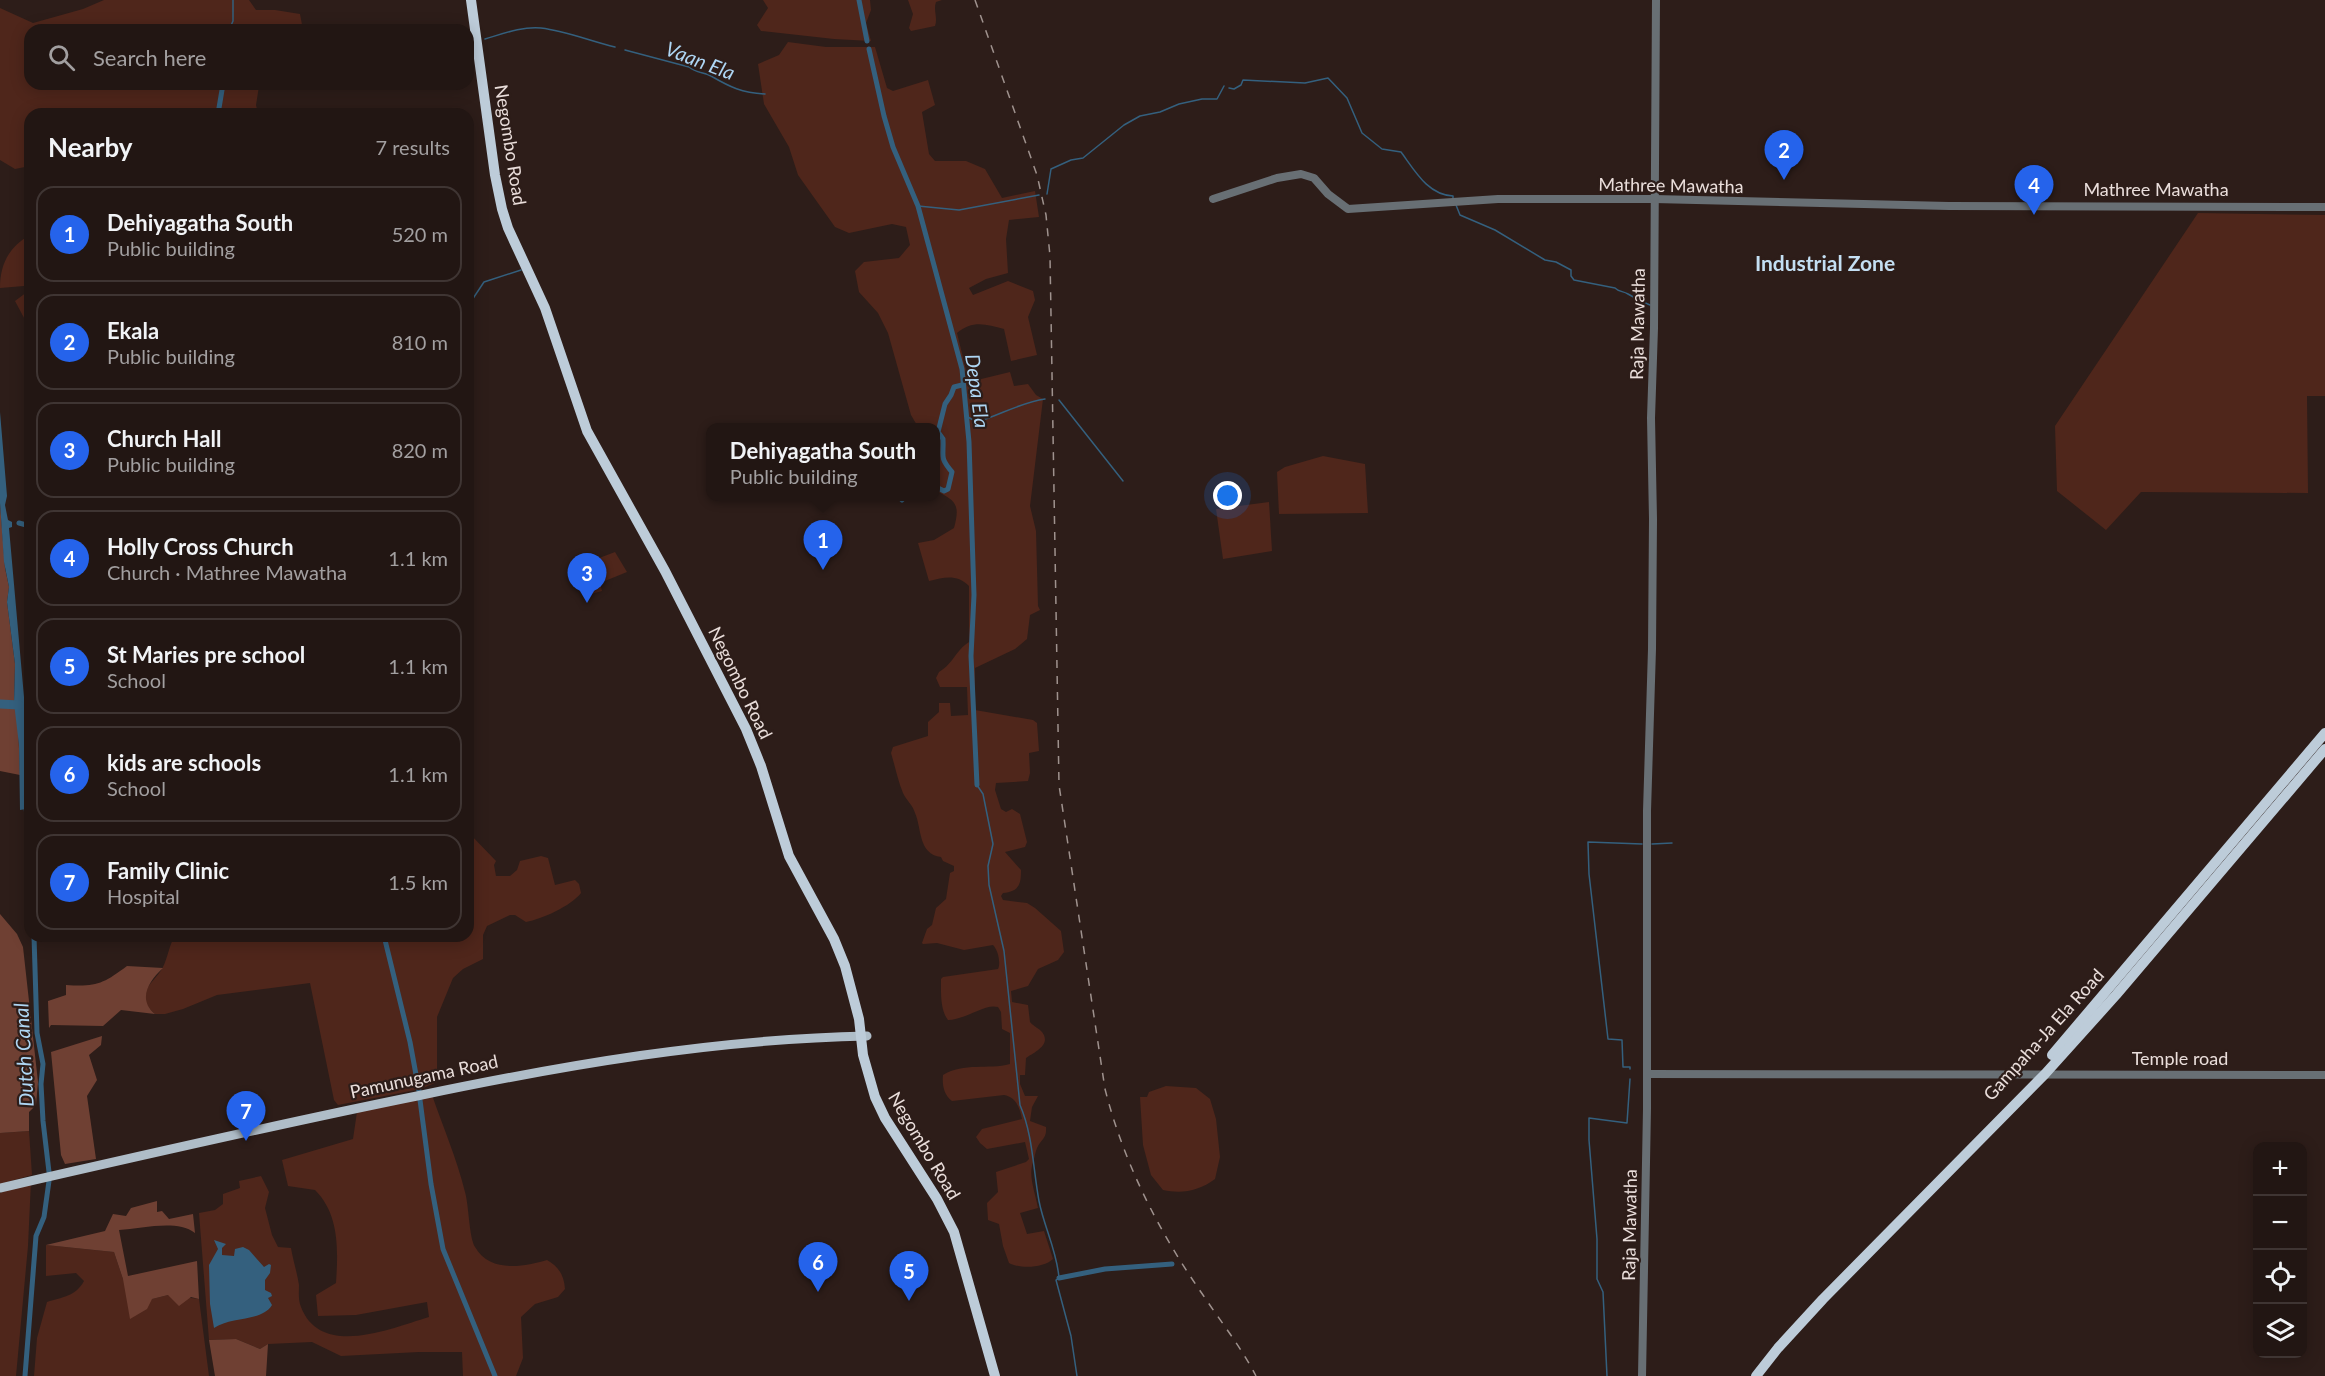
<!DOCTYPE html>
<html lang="en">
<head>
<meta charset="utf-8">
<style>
	body { margin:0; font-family:Lato,sans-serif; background:#2a1f1c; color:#f1f3f6 }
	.controls { position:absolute; right:18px; bottom:18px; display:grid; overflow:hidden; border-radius:12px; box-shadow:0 3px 15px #0003 }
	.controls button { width:54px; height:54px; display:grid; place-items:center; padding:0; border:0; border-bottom:2px solid #3f3533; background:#221613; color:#f1f3f6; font:30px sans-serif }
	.you { position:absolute; left:1228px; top:496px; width:21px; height:21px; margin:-15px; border:4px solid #fff; border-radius:50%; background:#1a73e8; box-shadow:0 0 0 9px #1a73e833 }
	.badge { display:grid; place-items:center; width:39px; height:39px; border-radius:50%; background:#2563eb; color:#fff; font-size:20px; font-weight:700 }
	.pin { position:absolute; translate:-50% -50px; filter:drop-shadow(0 2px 3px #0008) }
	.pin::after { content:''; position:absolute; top:32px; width:21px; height:18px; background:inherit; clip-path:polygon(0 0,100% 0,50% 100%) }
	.popup { position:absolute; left:706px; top:423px; width:234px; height:78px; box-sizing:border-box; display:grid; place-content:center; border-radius:12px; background:#221613; filter:drop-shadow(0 2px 4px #0005); font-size:20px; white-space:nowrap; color:#a29fa0 }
	.popup b { font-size:22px; color:#f1f3f6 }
	.popup::after { content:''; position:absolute; left:50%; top:100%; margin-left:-12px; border:12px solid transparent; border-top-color:#221613 }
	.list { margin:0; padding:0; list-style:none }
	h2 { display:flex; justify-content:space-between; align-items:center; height:78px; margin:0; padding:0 24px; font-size:26px }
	h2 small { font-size:20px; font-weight:400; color:#a29fa0 }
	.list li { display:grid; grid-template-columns:39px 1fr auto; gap:18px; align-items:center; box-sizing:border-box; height:96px; margin:0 12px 12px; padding:0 12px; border:2px solid #3f3533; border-radius:18px }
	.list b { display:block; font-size:22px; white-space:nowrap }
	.list p { margin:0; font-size:20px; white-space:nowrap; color:#a29fa0 }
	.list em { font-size:20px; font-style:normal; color:#a29fa0 }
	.icon { flex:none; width:33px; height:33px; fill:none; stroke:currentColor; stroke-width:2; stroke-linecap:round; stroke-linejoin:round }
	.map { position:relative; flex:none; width:2325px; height:1376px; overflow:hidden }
	.search { position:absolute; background:#221613; box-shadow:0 3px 15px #0003; left:24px; top:24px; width:450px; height:66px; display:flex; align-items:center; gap:15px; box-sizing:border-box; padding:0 21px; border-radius:18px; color:#a29fa0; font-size:22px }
	.panel { position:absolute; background:#221613; box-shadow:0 3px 15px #0003; left:24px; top:108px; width:450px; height:834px; border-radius:18px }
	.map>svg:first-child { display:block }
	.green { fill:#4f261b }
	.forest { fill:#6f4033 }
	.water { fill:#34607e }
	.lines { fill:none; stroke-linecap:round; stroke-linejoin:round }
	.stream { stroke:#34607e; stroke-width:1.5 }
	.canal { stroke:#34607e; stroke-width:5 }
	.river { stroke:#34607e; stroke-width:9 }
	.tertiary { stroke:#686f74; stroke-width:8 }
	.primary { stroke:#afbdc8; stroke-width:9 }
	.trunk { stroke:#bdccd9; stroke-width:10 }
	.rail { stroke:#9f928e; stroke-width:1.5; stroke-dasharray:8 8; stroke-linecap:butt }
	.labels { text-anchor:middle; stroke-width:4.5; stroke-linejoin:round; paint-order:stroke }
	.street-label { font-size:18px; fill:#eadedb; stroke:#2d1d19 }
	.water-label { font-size:20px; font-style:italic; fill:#aed6f4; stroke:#2d1d19 }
	.quarter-label { font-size:21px; font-weight:bold; fill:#c4dff3; stroke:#2d1d19 }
</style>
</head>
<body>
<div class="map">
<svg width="2325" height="1376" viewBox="0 0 2325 1376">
	<rect width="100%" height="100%" fill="#2d1d19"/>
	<g class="green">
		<path d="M104,0H249L256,10H275L300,14L303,30H30V84H264L259,86L256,105L258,114H30V166L15,169L0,160V8L33,23L83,9Z"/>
		<path d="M763,0H870L871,10L866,23L871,41L834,39L761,31L757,25L768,8Z"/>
		<path d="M908,0H942L936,2C933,10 938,18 935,26L911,31L909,28L913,14Z"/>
		<path d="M788,42L826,47H875L887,88L893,91L928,80L935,105L922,112L929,154L935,161H966L985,169L1002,198L1035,191L1039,217L1009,220L1006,239L1008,273L986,279L969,288L973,295L1008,281L1033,291L1035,300L1028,317L1037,355L1011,361L1004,329C986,324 972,320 957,333L969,382L1010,372L1014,386L1028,384L1036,395L1043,399L1030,506L1036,531L1038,606L1040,610L1030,615L1027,639L1015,649L975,668V710L1033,720L1037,723L1039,751L1029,753L1030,773L1028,781L996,783L995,790L1001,809L1006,812L1012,809L1020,814L1027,842L1025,847L1005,852L1021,870C1021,885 1019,891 1003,893L1001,896L1003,900L1027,903L1035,908L1061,931L1064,952L1058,960L1038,969L1028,986L1011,991L1012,1002L1028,1005L1030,1022C1034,1027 1039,1028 1042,1032C1052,1045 1034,1052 1026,1058L1025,1075H1020V1084L1025,1096H1038L1032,1107L1030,1121L1046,1127C1047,1139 1041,1139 1037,1148C1035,1153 1034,1160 1032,1166C1029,1178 1036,1196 1038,1208L1020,1213L1027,1234L1044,1231L1053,1259C1044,1268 1020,1269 1009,1263L1003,1246L999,1224L988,1220L987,1203L998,1192L996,1172L1026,1162L1029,1159L1025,1142L987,1149L980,1143L976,1137L982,1129L1022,1119C1020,1108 1016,1097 1004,1095L952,1101C944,1095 942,1085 943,1075C964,1062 988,1070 1010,1064V1033L1002,1029L1001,1012L998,1007C985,1003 965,1020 948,1020C940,1010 941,992 941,979L943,977L998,969C1001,963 998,950 993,945L964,950L937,943L923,944L922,943L927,929L932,925L936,908L946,899L950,873L954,871V866L943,861L941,857C918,854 922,829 915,813C913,805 906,800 903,793C898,781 895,766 891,753L893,747L928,736V722L939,712V703H950L951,716L968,715L967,687H940L936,678L939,672C954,663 955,651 969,642V586C957,574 945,577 929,581L918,543L934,540L954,528C960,505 957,501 936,491V428L918,427L911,415L888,333L878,313L859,292L855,271L864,262L899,258L910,245L906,227L892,224L849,233L835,227L798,175L789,147L764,104L758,64L779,55Z"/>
		<path d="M2198,213L2325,215V396H2307L2308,493L2141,492L2106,530L2057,491L2055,426Z"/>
		<path d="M30,235V329L15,301L27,292L24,286L0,288C0,264 9,247 30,235Z"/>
		<path d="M1323,456L1365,464L1368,513L1279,514L1277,472L1285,467Z"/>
		<path d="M1269,502L1272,551L1223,559L1216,509Z"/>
		<path d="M615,552L627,572L600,583L602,591L584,596L581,583L586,581L584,577L599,572L594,560Z"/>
		<path d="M468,832L496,861L494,865L496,876H510L517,870L520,861L541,856L548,858L555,885L575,880L579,884L581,893C571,906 542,919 526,922L515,915H510L487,926L483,935V959L463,969L453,978L437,1017V1082L421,1089L338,1105L334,1100L310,983L217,995L183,1009L165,1014H155C131,993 155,983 163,967C168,957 169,945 175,936H468Z"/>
		<path d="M1166,1086L1196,1088L1210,1099L1216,1119L1220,1157L1215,1179C1199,1191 1182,1194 1163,1190L1151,1175L1143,1145L1140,1097H1147L1149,1092Z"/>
		<path d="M432,1095C443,1127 457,1159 465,1192C469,1206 469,1237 475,1247C490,1273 523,1267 547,1260C559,1267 564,1275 565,1289L558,1297L535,1304L521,1317L523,1358L516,1376H463L462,1352H419L341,1356L312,1342L268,1344L260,1349L236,1339L209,1340L199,1213L215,1210L223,1204V1194L240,1188L239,1181L261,1176L269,1192L265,1208L272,1235L278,1247L291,1248C293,1260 297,1272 299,1285C299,1292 298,1300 301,1307C321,1359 392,1328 429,1317L427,1302L356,1315L318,1316L316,1295L336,1283C338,1251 340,1215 315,1190L288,1186L282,1160L353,1139L357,1112Z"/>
		<path d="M29,1131L32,1175L0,1184V1133Z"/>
		<path d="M31,1181L28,1246L16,1376H0V1193Z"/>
		<path d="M46,1245L114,1252L123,1279L152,1299L168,1295L199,1299L209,1376H34L37,1338L47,1302C63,1297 76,1296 84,1281L76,1273L46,1276Z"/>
	</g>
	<g class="forest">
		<path d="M0,503L5,568L9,587L7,602L15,664L14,703L18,722L20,775L0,771Z"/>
		<path d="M0,914L17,934L23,947L38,1082L36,1105L29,1112V1131L0,1133Z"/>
		<path d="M127,966L163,968C149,981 137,999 155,1014L121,1010L103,1026L51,1025L49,1028L48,1001L66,995V985C96,987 103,984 127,966Z"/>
		<path d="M102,1036L101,1045L89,1055L97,1080L87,1096L96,1159L65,1164L61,1155L51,1052Z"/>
		<path d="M157,1201V1212L162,1211L169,1219L193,1214L195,1233C176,1219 142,1229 119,1230L128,1276L197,1261L199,1299L191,1297L179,1306L168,1295L152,1299L147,1309L130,1319L123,1279L114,1252L46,1245L105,1231L113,1214L126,1216L131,1208Z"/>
		<path d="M236,1339L260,1349L268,1344L266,1376H215L209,1340Z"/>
	</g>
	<g class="water">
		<path d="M0,412L7,496L5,505L8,520L12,522V527L9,528L24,697L27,782L26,809L20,810L19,745L14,703L15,664L7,602L9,587L4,562L0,503Z"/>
		<path d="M214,1240L226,1244L222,1248V1255L234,1256L235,1249L243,1247L249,1250L264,1267L269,1264L271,1265L270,1273L265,1280V1290L271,1293L272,1296L268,1298L272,1305C262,1322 231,1316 214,1328L210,1304L209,1265L218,1249Z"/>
	</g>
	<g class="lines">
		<g class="stream">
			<path d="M229,30L233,21V0"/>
			<path d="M485,39C502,34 523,26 541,28C566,31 590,41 615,47"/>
			<path d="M625,50L689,67C696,73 703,72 711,76C730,87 742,93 765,94"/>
			<path d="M1229,88L1234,89L1241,85L1243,80L1305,83L1328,78L1347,98L1362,133L1382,149L1401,152C1415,171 1428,195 1453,196V198"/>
			<path d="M1047,194L1051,169L1071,160L1083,158L1124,125L1140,116L1160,112L1179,104L1202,99H1217L1224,86"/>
			<path d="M1456,205L1460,215L1495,230L1545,260L1556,262L1571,270V276L1574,280L1615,288C1619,292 1623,291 1628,294C1636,299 1642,302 1650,305"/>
			<path d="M918,206L959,210L1039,195"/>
			<path d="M468,315V306L484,282L521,270"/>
			<path d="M1059,400L1123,481"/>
			<path d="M966,416L977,422C1000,415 1022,402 1045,399"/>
			<path d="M977,785L983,794L993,844L988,866L989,885L1004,951L1020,1105C1033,1135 1033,1169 1039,1201C1044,1227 1057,1251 1059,1278L1056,1280L1071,1336L1077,1376"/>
			<path d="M1652,844L1672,843"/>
			<path d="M1630,1069V1067H1623L1622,1040L1608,1039L1589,874L1588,842L1642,844"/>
			<path d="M1607,1376L1603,1292L1597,1279V1239L1589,1140V1118L1627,1123L1630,1079"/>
		</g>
		<g class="canal">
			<path d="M859,0L867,41"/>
			<path d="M869,49L884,116L893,147L918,206L962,369L969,442L974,595L971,656L977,785"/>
			<path d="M218,114L223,84"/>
			<path d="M936,487L944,491L948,489L952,472C939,457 944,457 943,439L938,432L945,404L951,395L954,387L962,385"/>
			<path d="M902,500L905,496"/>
			<path d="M19,523L30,526"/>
			<path d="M25,798L30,844"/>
			<path d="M34,936L37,1033L43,1064L41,1084L43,1121L49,1172"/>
			<path d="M384,936L410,1042L419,1091"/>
			<path d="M420,1100L431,1184L443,1249L495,1376"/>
			<path d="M1059,1278L1105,1269L1172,1264"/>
			<path d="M25,1376L36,1236L44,1217L49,1181"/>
		</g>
		<path class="river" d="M0,704L19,705"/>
		<g class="tertiary">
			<path d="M1213,199L1277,178L1301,174L1314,178L1328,194L1348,209L1498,199H1654L1949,206L2325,207"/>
			<path d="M1647,1074L2325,1075"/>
			<path d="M1642,1376L1647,1109V811L1652,649L1653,519L1651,418L1654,328L1656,0"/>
		</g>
		<path class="primary" d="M0,1188C139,1156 278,1124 417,1096C565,1065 715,1039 867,1036"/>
		<g class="trunk">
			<path d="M471,0L495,175L502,209L508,228L545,308L587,431L665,571L746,729L761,766L789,856L834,939L845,966L859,1019L863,1055L875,1097L885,1118L937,1199L954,1232L995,1376"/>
			<path d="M2052,1055L2325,733"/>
			<path d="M1756,1376L1778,1348L1823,1299L2045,1074L2116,995L2325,749"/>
		</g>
		<path class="rail" d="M975,0L1037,175L1046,215L1050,256L1059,785L1105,1089C1124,1164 1159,1232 1203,1295C1221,1322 1241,1347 1256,1376"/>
	</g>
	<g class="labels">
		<g class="street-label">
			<text transform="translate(510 145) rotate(81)" y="6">Negombo Road</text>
			<text transform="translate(1671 186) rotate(1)" y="6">Mathree Mawatha</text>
			<text x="2156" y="196">Mathree Mawatha</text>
			<text transform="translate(1638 324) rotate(-89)" y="6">Raja Mawatha</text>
			<text transform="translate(740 683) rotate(64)" y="6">Negombo Road</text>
			<text transform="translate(2044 1035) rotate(-48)" y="6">Gampaha-Ja Ela Road</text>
			<text x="2180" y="1065">Temple road</text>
			<text transform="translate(424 1077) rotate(-12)" y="6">Pamunugama Road</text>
			<text transform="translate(924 1146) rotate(59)" y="6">Negombo Road</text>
			<text transform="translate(1630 1225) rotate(-89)" y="6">Raja Mawatha</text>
		</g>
		<g class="water-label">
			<text transform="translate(700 61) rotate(21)" y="7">Vaan Ela</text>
			<text transform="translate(977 391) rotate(82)" y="7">Depa Ela</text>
			<text transform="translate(24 1055) rotate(-93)" y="7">Dutch Canal</text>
		</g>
		<g class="quarter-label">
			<text x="1825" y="271">Industrial Zone</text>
		</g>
	</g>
</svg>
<div class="controls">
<button>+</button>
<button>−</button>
<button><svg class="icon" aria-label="locate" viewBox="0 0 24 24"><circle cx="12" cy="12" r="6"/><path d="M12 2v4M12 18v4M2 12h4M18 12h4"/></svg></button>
<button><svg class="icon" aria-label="layers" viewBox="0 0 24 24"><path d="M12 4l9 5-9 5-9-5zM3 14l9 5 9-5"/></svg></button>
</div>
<div class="you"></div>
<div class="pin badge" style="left:823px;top:570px">1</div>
<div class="popup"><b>Dehiyagatha South</b>Public building</div>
<div class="pin badge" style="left:1784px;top:180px">2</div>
<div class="pin badge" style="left:587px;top:603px">3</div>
<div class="pin badge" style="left:2034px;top:215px">4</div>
<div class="pin badge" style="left:909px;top:1301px">5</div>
<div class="pin badge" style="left:818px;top:1292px">6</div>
<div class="pin badge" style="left:246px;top:1141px">7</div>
<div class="search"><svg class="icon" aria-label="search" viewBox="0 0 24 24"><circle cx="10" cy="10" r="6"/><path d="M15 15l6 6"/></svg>Search here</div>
<section class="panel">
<h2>Nearby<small>7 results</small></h2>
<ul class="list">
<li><span class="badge">1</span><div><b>Dehiyagatha South</b><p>Public building</p></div><em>520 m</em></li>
<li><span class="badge">2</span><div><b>Ekala</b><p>Public building</p></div><em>810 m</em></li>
<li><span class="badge">3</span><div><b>Church Hall</b><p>Public building</p></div><em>820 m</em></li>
<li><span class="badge">4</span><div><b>Holly Cross Church</b><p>Church · Mathree Mawatha</p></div><em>1.1 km</em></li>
<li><span class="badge">5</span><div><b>St Maries pre school</b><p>School</p></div><em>1.1 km</em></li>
<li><span class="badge">6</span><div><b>kids are schools</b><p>School</p></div><em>1.1 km</em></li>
<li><span class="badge">7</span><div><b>Family Clinic</b><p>Hospital</p></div><em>1.5 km</em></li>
</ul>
</section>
</div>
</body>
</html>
